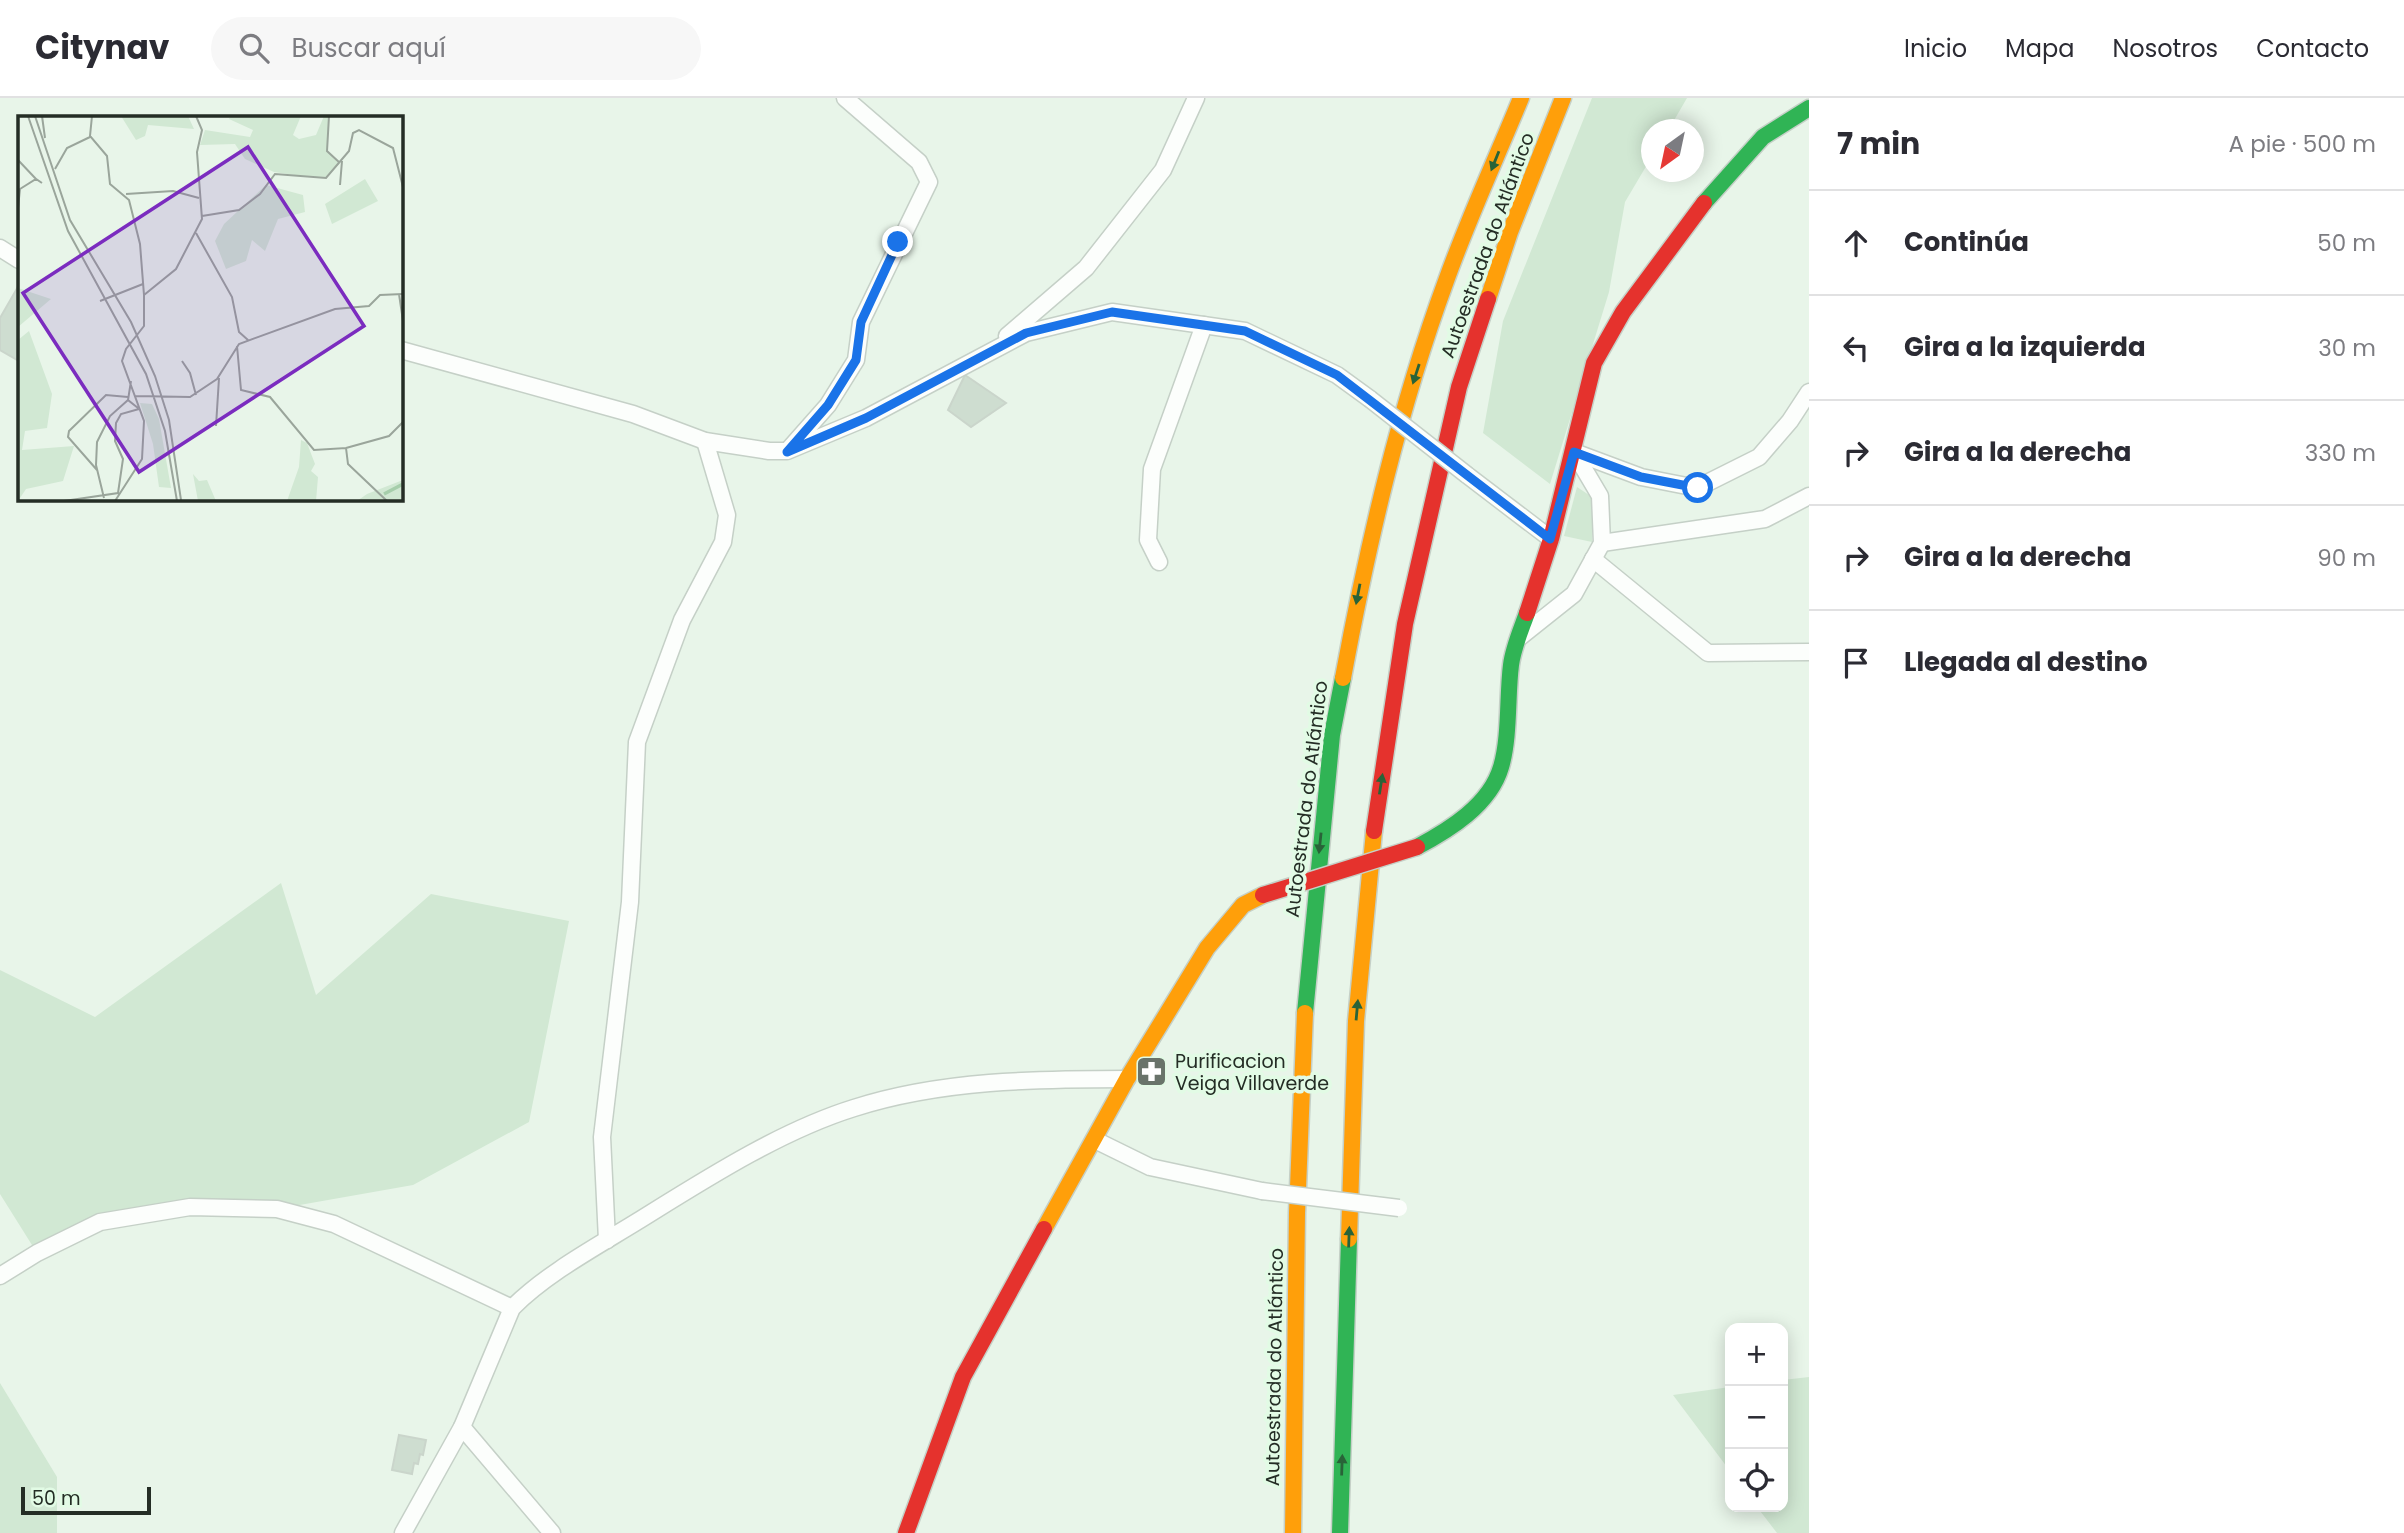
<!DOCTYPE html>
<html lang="es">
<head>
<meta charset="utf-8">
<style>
	body { margin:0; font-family:Poppins,sans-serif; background:#f7f7f7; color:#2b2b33 }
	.controls { position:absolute; right:21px; bottom:21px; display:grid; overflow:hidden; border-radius:14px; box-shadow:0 4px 18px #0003 }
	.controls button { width:63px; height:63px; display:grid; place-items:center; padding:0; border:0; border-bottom:2px solid #e1e1e2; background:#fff; color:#2b2b33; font:35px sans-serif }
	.compass { position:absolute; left:1641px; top:21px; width:63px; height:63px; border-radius:50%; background:#fff; box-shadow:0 4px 18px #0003; rotate:213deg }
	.scale { position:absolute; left:21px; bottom:18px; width:130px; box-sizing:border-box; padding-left:7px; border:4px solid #242d25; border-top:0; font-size:19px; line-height:24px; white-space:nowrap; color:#242d25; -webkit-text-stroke:5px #e2fbe5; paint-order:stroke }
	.stop { position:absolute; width:21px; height:21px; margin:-16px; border:5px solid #1a73e8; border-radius:50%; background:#fff }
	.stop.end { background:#1a73e8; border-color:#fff; box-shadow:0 2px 7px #0008 }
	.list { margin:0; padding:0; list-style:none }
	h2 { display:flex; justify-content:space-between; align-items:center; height:91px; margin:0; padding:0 28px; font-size:30px }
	h2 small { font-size:23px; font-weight:400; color:#7c7c81 }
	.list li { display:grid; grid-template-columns:46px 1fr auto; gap:21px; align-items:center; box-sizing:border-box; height:105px; padding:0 28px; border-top:2px solid #e1e1e2 }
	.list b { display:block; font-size:26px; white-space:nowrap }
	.list em { font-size:23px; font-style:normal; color:#7c7c81 }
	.icon { flex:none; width:38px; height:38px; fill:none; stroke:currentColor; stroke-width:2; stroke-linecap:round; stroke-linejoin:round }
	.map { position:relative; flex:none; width:1809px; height:1435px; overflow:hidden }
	header { display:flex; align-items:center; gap:42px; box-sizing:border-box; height:98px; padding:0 35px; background:#fff; border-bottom:2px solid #e1e1e2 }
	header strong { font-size:33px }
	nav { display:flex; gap:38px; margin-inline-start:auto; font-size:24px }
	.search { width:490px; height:63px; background:#f7f7f7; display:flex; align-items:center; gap:18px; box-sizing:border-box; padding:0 24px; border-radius:38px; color:#7c7c81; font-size:26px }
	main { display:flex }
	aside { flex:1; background:#fff }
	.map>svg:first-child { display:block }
	.green { fill:#d1e8d3 }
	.building { fill:#ceddd0; stroke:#cad5cb; stroke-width:2 }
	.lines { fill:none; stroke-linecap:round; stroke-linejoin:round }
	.street-casing { stroke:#c5d0c7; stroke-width:19 }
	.fast-casing { stroke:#c5d0c7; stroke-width:19 }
	.slow-casing { stroke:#c5d0c7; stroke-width:19 }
	.jam-casing { stroke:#c5d0c7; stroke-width:19 }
	.street { stroke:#fcfefc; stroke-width:16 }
	.fast { stroke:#30b455; stroke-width:16 }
	.slow { stroke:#ff9f0a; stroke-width:16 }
	.jam { stroke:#e5322d; stroke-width:16 }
	.street-bridge-casing { stroke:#c5d0c7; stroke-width:19; stroke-linecap:butt }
	.jam-bridge-casing { stroke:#c5d0c7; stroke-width:19; stroke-linecap:butt }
	.street-bridge { stroke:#fcfefc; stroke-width:16 }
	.jam-bridge { stroke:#e5322d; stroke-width:16 }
	.oneway { fill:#296338 }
	.route { stroke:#1a73e8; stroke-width:9 }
	.labels { text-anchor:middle; stroke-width:7; stroke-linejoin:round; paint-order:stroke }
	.street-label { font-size:19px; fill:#242d25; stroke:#e2fbe5 }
	.poi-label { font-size:19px; fill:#242d25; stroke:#e2fbe5; text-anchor:start }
	.inset-river { fill:none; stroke:#a6ceab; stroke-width:3.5 }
	.inset-road { fill:none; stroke:#9aa59b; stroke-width:2 }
	.view { fill:#7b2cbf; fill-opacity:0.15; stroke:#7b2cbf; stroke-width:3.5 }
	.inset-edge { fill:none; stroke:#242d25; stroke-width:3.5 }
</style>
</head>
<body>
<header>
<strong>Citynav</strong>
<div class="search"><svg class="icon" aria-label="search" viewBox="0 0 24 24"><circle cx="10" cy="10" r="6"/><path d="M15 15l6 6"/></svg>Buscar aquí</div>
<nav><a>Inicio</a><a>Mapa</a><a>Nosotros</a><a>Contacto</a></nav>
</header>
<main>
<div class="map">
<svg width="1809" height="1435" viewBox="0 0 1809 1435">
	<rect width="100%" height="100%" fill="#e8f5e9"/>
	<g class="green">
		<path d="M1592,0H1687L1669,31L1652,32L1651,60L1625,104L1609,194L1550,386L1483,335L1503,223Z"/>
		<path d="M1577,389L1592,399V444L1564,438Z"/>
		<path d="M281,785L316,897L431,796L569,823L529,1024L413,1087L277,1111L190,1109L100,1124L37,1155L0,1096V872L95,919Z"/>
		<path d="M1809,1279V1435H1777L1757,1409H1783V1282Z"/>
		<path d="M0,1285L57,1379V1435H0Z"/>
		<path d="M1730,1289V1373L1673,1297Z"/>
	</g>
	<g class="building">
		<path d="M19,187V263L0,252V220Z"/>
		<path d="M965,277L1006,305L971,329L948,312Z"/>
		<path d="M399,1337L426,1342L423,1357L420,1356L418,1366L414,1365L412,1376L392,1372Z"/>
	</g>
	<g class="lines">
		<defs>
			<g id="street">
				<path d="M0,150L19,162"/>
				<path d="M1007,238L1086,170L1163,72L1196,0"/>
				<path d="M401,252L633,316L705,343L769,353H787L866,320L1026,235L1112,214L1245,233L1337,277L1370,301"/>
				<path d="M790,350L828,307L856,262L861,224L929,84L919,64L845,0"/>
				<path d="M1574,354L1641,379L1697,390L1759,359L1790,323L1809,294"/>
				<path d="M1467,377L1551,441"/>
				<path d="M1602,445L1765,421L1809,398"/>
				<path d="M1593,461L1708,555L1809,554"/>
				<path d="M1159,464L1148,442L1152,371L1204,227"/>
				<path d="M1520,539L1574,496L1602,445L1600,398L1574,354"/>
				<path d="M1095,1042L1150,1069L1262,1093"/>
				<path d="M607,1142L602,1039L630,804L637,644L682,522L723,444L727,417L705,343"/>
				<path d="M0,1178L37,1155L100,1124L190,1109L277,1111L334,1126L512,1210"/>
				<path d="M462,1329L552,1435"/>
				<path d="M403,1435L462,1329L512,1210C547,1175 596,1149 638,1123C704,1082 780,1033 854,1010C941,982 1037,981 1127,981"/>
			</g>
			<g id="fast">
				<path d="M1704,105L1763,39L1809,10"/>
				<path d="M1417,749C1449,732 1490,707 1501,669C1510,639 1507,598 1511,567C1513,550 1521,532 1527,515"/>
				<path d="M1305,915L1332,637L1343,580"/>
				<path d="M1340,1435L1349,1141"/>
			</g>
			<g id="slow">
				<path d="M1488,201L1510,134L1563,0"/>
				<path d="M1343,580C1368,445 1399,311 1446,183C1468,121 1496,61 1521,0"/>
				<path d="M1044,1131L1127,981L1207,850L1243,807L1263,797"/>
				<path d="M1349,1141L1356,923L1374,733"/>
				<path d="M1293,1435L1297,1115L1305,915"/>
			</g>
			<g id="jam">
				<path d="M1527,515L1551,441L1594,265L1623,214L1704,105"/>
				<path d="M1374,733L1405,526L1459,289L1488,201"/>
				<path d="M906,1435L963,1279L1044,1131"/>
			</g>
		</defs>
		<use href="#street" class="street-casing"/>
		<use href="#fast" class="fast-casing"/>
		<use href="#slow" class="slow-casing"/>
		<use href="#jam" class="jam-casing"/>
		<use href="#street" class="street"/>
		<use href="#fast" class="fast"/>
		<use href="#slow" class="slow"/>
		<use href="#jam" class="jam"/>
		<defs>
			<g id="street-bridge">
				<path d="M1370,301L1467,377"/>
				<path d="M1262,1093L1399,1110"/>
			</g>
			<path id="jam-bridge" d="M1263,797L1417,749"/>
		</defs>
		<use href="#street-bridge" class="street-bridge-casing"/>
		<use href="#jam-bridge" class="jam-bridge-casing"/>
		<use href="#street-bridge" class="street-bridge"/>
		<use href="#jam-bridge" class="jam-bridge"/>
	</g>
	<defs><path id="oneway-solid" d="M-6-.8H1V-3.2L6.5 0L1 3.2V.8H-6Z" transform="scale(1.75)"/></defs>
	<g class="oneway">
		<use href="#oneway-solid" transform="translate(1495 63) rotate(112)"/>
		<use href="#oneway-solid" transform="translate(1416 276) rotate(108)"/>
		<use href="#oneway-solid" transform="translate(1358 496) rotate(101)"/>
		<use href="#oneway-solid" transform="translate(1381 686) rotate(-81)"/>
		<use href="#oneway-solid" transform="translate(1320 745) rotate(96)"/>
		<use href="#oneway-solid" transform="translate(1357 912) rotate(-85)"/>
		<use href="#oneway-solid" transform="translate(1349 1139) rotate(-88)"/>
		<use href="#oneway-solid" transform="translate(1342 1367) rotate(-88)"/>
	</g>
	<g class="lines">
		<path class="route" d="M898,144L861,224L856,262L828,307L787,354L866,320L1026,235L1112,214L1245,233L1337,277L1550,441L1574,354L1641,379L1698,390"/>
	</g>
	<defs>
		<symbol id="pharmacy-square" viewBox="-11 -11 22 22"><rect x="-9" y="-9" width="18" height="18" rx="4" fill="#69736a" stroke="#e2fbe5"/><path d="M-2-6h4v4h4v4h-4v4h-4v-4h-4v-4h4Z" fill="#fff"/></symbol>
	</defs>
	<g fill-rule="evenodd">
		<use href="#pharmacy-square" x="1134" y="956" width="35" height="35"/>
	</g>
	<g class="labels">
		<g class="street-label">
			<text transform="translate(1487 147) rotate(-70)" y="7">Autoestrada do Atlántico</text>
			<text transform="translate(1306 701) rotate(-83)" y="7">Autoestrada do Atlántico</text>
			<text transform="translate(1274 1269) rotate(-89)" y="7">Autoestrada do Atlántico</text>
		</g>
		<g class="poi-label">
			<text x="1175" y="970">Purificacion<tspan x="1175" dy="22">Veiga Villaverde</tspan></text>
		</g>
	</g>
	<g transform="translate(18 18)">
		<rect width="385" height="385" fill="#e8f5e9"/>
		<path d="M103,0H170L176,13L130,9L127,20L118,24ZM213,0H283L275,19L281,23L298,19L306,0H311L309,35L322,47L308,62L276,59L256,56L227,43L217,28L182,29L187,14L232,21L235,14L211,3ZM347,63L360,85L314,108L307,88ZM248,69L285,79L287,96L260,103L247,135L234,124L228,145L208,153L197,125L206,108ZM0,172L33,183L0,211ZM11,215L34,278L29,312L7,315L4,334L56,330L45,365L8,373L0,385V224ZM122,287L134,288L141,303L153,372L141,371L135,328ZM283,324L289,327L297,348L293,355L300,361L298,385H269L281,351ZM175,358L181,365L189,364L198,385H180ZM385,364L383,385H339L349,378Z" fill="#d1e8d3"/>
		<path class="inset-river" d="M366,378L385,368"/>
		<path class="inset-road" d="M10,0L50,115L128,258L147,315L159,385M17,0L52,104L113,206L137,260L151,304L163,384M24,0L27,22M74,0L72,20L89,40L92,68L111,84L122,128L126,179V210L108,233L104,245L126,305L124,343L97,385M311,0L309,35L322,47M0,44L18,63M37,53L49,32L72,21M322,69L324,45M108,78L155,75L181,82M0,92L2,73L18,63L24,67M184,100L221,94L242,78L257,58L308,62L331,35L335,17L341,14L375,32L385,71M178,117L214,181L221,216L230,224M381,178L385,205M126,179L158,153L184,103L179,36L184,14L178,0M82,185L125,168M219,230L223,274L252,281L296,334L328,332L330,348L369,385M164,245L172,257L178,279M113,265L110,284L120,292M117,280L172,281L199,263L221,228L317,193L351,190L362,179L385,178M198,310L201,262M328,332L371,320L385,306M79,354L50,321L51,315L88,279L110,281M86,382L78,349L79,326L92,300L110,284M46,385L100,377L105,343L97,325L98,307L103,298L121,293"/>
		<path class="view" d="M230,31L346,210L121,356L5,177Z"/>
		<rect width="385" height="385" class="inset-edge"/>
	</g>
</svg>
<div class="controls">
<button>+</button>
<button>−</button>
<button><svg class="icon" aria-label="locate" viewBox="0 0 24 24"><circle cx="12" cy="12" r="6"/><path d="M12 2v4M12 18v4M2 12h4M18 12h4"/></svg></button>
</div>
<svg class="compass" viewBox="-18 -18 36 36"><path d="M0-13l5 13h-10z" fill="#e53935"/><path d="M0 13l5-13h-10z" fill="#7c7c81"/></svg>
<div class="scale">50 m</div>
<div class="stop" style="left:1698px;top:390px"></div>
<div class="stop end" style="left:898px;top:144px"></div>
</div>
<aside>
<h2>7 min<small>A pie · 500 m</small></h2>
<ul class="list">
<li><svg class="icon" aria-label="ahead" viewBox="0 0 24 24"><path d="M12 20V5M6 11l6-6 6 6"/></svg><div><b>Continúa</b></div><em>50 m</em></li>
<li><svg class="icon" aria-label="left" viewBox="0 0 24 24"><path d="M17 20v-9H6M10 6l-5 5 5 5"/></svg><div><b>Gira a la izquierda</b></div><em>30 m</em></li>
<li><svg class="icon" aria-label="right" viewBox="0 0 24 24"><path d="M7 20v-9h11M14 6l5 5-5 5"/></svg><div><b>Gira a la derecha</b></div><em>330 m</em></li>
<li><svg class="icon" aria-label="right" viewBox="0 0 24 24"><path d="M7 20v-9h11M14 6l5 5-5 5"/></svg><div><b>Gira a la derecha</b></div><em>90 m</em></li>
<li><svg class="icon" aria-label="arrive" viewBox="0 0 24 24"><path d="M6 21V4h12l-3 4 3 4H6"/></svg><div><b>Llegada al destino</b></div></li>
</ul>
</aside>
</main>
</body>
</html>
